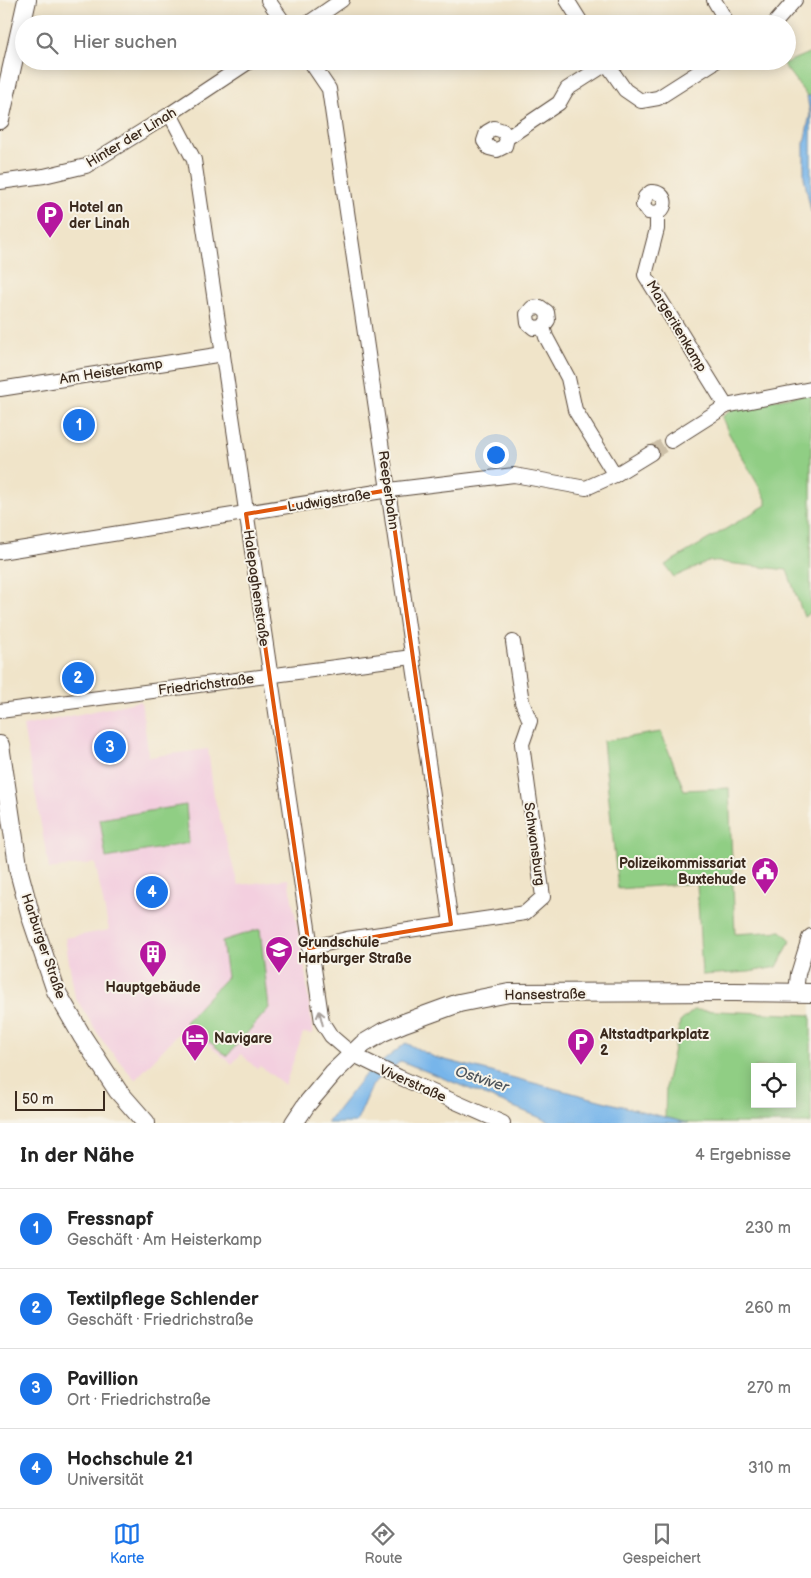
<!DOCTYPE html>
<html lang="de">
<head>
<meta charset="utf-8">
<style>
	body { margin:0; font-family:"Balsamiq Sans",sans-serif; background:#f6f6f6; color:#222 }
	.controls { position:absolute; right:15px; bottom:15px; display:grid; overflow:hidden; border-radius:0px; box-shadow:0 2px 12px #0003 }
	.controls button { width:45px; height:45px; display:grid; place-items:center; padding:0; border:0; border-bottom:1px solid #e0e0e0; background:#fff; color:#222; font:25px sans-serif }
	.scale { position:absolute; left:15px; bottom:12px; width:90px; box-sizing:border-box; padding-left:5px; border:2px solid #3b2a1e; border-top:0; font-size:14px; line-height:18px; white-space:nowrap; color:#3b2a1e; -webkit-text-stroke:4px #f7f3e8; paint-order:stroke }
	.you { position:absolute; left:495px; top:454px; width:18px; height:18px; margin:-12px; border:4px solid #fff; border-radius:50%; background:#1a73e8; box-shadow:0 0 0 8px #1a73e833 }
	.badge { display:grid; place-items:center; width:32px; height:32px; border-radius:50%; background:#1a73e8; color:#fff; font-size:16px; font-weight:700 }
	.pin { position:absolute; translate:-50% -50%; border:2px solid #fff; box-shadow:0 1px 5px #0006 }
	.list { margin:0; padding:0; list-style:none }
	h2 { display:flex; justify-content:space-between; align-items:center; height:65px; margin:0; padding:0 20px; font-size:21px }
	h2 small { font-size:16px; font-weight:400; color:#767676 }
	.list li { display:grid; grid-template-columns:32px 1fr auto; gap:15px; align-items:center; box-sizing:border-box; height:80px; padding:0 20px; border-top:1px solid #e0e0e0 }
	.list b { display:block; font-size:19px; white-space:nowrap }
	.list p { margin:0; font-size:16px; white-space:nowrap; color:#767676 }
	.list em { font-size:16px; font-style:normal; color:#767676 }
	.icon { flex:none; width:28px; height:28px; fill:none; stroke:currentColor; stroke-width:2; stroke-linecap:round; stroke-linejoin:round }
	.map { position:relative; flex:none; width:811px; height:1123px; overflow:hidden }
	.search { position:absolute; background:#fff; box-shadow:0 2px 12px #0003; left:15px; right:15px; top:15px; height:55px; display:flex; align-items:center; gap:12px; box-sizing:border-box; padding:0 18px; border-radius:28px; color:#767676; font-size:19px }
	.sheet { height:385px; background:#fff }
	nav { display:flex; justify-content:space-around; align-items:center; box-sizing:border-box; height:70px; border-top:1px solid #e0e0e0; background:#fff; font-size:14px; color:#767676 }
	nav a { display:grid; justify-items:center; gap:2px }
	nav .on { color:#1a73e8 }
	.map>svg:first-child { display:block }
	.built { fill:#f3cfdf }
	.green { fill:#90ce84; stroke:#667c51; fill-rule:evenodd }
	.water { fill:#77b5ea; stroke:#597084 }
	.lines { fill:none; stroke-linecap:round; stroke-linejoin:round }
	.minor-tunnel { stroke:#ccbfa7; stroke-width:14; stroke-dasharray:14 7; stroke-linecap:butt }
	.minor-casing { stroke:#564638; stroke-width:16 }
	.tertiary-casing { stroke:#564638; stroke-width:20 }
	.minor { stroke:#fff; stroke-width:14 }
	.tertiary { stroke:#fff; stroke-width:18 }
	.oneway { stroke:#a79f9a }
	.marked { fill:none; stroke:#df570d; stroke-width:4; stroke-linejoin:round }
	.labels { text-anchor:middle; stroke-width:4; stroke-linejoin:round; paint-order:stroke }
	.street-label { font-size:14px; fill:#3b2a1e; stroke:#f7f3e8 }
	.poi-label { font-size:14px; font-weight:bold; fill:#3b2a1e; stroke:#f7f3e8; text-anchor:start }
	.water-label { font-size:15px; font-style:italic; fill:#4d545b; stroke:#f7f3e8 }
</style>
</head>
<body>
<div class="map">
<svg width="811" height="1123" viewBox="0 0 811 1123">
	<rect width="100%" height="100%" fill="#f7f3e8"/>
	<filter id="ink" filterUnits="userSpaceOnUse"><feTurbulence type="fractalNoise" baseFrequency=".02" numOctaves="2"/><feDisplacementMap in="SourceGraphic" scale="10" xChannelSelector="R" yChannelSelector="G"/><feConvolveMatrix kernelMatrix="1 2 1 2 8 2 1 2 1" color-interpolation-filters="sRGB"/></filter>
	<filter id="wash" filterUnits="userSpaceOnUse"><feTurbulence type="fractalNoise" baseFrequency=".0096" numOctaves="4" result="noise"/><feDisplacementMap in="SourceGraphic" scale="20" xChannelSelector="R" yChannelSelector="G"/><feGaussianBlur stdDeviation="1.12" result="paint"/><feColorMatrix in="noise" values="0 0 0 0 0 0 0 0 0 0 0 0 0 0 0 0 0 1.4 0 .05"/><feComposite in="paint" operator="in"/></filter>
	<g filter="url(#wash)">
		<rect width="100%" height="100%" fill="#f0e4c9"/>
		<path class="built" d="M141,701L149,757L208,749L214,796L238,885L288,879L303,955L313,1034L303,1033L285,1085L260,1066L257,1069L241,1054L232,1064L185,1026L135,1080L102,1040L75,997L65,938L109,930L95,863L49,869L23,726Z"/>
		<g class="green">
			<path d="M811,52V96H807L783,64Z"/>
			<path d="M811,393V542L810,548L811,612L804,617L787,570L710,561L674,577L665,565L766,505V499L728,432L722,417L735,407Z"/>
			<path d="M661,732L684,790L729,788L735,934L781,931L791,940L777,967L749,972L702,975L697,883L618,889L603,741Z"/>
			<path d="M186,805L189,843L106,858L100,819Z"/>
			<path d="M260,929L269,1008L227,1056L185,1022L227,977L222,941Z"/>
			<path d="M694,1010L811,1015V1123H687L665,1117L666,1084L680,1022ZM755,1067H792V1104H755Z"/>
		</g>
		<g class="water">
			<path d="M807,96H811V212L804,177V143L810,114Z"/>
			<path d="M406,1043L434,1057L687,1123H553L401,1061L373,1084L356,1123H327L364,1076Z"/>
		</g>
	</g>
	<g filter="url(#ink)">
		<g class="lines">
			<path class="minor-tunnel" d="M651,453L671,441"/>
			<defs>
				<g id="minor">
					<path d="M268,0L285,24"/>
					<path d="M567,0L582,24"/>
					<path d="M714,0L728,24"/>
					<path d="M307,24L342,0"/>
					<path d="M774,24L795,0"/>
					<path d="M310,61L329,89L432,789L451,924"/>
					<path d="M605,61L625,90L641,101L658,98L716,61"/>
					<path d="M170,114L194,160L322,1022L331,1036L352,1054L399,1077L503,1123"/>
					<path d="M507,138L505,146L497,150L489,148L484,141L487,132L494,128L503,131L507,138L559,103L567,89L606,64"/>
					<path d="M0,182L44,176L86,166L170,114L250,61"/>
					<path d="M657,213L648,212L643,205L645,197L651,192C665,191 670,207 657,213V229L645,275L726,406"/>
					<path d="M543,327L534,328L528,323L527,314L532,308L540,307L547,312L548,320L543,327L546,337L568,378L575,410L615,475"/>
					<path d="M0,389L223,354"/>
					<path d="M671,441L726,406L811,389"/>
					<path d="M0,552L389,490L514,475L586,488L615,475L651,453"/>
					<path d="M0,711L412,657"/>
					<path d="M309,948L347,939L525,913L543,897L522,744L530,721L522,702L513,642"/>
					<path d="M796,992L798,974L809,938L811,936"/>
				</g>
				<g id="tertiary">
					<path d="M0,120L27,0"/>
					<path d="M0,745L19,872L31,917L56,991L82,1036L101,1065L118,1091L146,1123"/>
					<path d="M294,1123L306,1105L333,1073L363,1044L383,1032L404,1023L459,1003L509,993L734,992L811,993"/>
				</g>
			</defs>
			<use href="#minor" class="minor-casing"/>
			<use href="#tertiary" class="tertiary-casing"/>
			<use href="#minor" class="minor"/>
			<use href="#tertiary" class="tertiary"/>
		</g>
		<defs><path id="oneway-shaft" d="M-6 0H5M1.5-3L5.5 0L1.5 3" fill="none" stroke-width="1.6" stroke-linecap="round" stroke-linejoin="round" transform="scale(1.25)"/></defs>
		<use class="oneway" href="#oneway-shaft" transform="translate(321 1018) rotate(-104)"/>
	</g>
	<path class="marked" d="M389,490L451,924L309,948L246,514Z"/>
	<defs>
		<symbol id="parking-pin" viewBox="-11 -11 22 30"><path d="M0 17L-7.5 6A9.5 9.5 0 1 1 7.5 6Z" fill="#b5179e" stroke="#f7f3e8"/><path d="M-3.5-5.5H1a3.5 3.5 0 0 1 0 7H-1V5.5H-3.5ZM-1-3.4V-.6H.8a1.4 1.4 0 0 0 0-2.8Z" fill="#fff"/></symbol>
		<symbol id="civic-pin" viewBox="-11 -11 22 30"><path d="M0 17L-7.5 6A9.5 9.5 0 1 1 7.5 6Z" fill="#b5179e" stroke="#f7f3e8"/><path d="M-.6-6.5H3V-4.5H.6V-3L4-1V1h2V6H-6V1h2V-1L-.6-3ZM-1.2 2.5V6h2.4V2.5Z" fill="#fff"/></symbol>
		<symbol id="school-pin" viewBox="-11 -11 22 30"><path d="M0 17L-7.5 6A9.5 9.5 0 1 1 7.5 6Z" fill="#b5179e" stroke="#f7f3e8"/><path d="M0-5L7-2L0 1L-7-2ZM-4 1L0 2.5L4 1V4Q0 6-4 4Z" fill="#fff"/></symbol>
		<symbol id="building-pin" viewBox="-11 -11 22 30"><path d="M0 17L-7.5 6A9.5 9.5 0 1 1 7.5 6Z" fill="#b5179e" stroke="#f7f3e8"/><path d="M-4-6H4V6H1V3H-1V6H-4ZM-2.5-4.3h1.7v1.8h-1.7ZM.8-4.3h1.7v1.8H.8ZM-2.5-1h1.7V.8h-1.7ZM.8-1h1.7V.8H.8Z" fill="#fff"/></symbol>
		<symbol id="hotel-pin" viewBox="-11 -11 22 30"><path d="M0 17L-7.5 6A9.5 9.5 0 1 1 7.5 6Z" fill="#b5179e" stroke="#f7f3e8"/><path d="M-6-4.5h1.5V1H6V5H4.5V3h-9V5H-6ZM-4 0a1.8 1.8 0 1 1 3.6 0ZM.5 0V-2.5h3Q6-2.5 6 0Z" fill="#fff"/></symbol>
	</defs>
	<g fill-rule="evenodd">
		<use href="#parking-pin" x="34" y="199" width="32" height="43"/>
		<use href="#civic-pin" x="749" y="855" width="32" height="43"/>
		<use href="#school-pin" x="263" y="934" width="32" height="43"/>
		<use href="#building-pin" x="137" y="938" width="32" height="43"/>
		<use href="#hotel-pin" x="179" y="1022" width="32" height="43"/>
		<use href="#parking-pin" x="565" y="1026" width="32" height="43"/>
	</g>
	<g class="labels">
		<g class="street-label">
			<text transform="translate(131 137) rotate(-31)" y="5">Hinter der Linah</text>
			<text transform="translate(677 326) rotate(59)" y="5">Margeritenkamp</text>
			<text transform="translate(111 371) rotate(-9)" y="5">Am Heisterkamp</text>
			<text transform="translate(389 490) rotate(82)" y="5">Reeperbahn</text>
			<text transform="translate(329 500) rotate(-9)" y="5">Ludwigstraße</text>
			<text transform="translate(257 588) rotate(82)" y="5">Halepaghenstraße</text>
			<text transform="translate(206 684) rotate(-7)" y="5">Friedrichstraße</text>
			<text transform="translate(535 844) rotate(82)" y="5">Schwansburg</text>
			<text transform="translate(44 946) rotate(71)" y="5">Harburger Straße</text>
			<text transform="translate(545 994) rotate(-1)" y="5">Hansestraße</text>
			<text transform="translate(413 1083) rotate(24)" y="5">Viverstraße</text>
		</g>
		<g class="poi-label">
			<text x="69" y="212">Hotel an<tspan x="69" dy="16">der Linah</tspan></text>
			<text x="746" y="868" text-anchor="end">Polizeikommissariat<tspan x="746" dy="16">Buxtehude</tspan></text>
			<text x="298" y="947">Grundschule<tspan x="298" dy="16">Harburger Straße</tspan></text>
			<text x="153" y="992" text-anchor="middle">Hauptgebäude</text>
			<text x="600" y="1039">Altstadtparkplatz<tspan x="600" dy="16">2</tspan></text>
			<text x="214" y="1043">Navigare</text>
		</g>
		<g class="water-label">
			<text transform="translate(482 1079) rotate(18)" y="5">Ostviver</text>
		</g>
	</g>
</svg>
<div class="controls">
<button><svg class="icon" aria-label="locate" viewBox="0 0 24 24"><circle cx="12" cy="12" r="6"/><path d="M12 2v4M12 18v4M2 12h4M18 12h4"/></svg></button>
</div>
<div class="scale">50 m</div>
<div class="you"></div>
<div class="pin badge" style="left:79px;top:425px">1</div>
<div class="pin badge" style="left:78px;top:678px">2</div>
<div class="pin badge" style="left:110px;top:747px">3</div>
<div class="pin badge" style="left:152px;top:892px">4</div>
<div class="search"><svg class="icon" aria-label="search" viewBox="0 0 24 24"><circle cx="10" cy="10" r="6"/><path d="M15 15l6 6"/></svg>Hier suchen</div>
</div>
<section class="sheet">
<h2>In der Nähe<small>4 Ergebnisse</small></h2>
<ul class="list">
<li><span class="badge">1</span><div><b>Fressnapf</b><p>Geschäft · Am Heisterkamp</p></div><em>230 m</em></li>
<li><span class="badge">2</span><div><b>Textilpflege Schlender</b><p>Geschäft · Friedrichstraße</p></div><em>260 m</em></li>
<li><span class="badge">3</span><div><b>Pavillion</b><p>Ort · Friedrichstraße</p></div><em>270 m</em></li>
<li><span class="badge">4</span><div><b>Hochschule 21</b><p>Universität</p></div><em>310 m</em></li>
</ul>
</section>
<nav>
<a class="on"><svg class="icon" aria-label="map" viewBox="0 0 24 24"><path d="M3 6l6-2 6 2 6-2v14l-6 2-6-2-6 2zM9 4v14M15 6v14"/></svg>Karte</a>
<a><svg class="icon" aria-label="directions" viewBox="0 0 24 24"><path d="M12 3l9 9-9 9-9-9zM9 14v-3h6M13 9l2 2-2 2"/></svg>Route</a>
<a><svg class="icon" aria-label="saved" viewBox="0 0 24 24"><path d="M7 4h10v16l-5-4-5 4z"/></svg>Gespeichert</a>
</nav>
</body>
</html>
